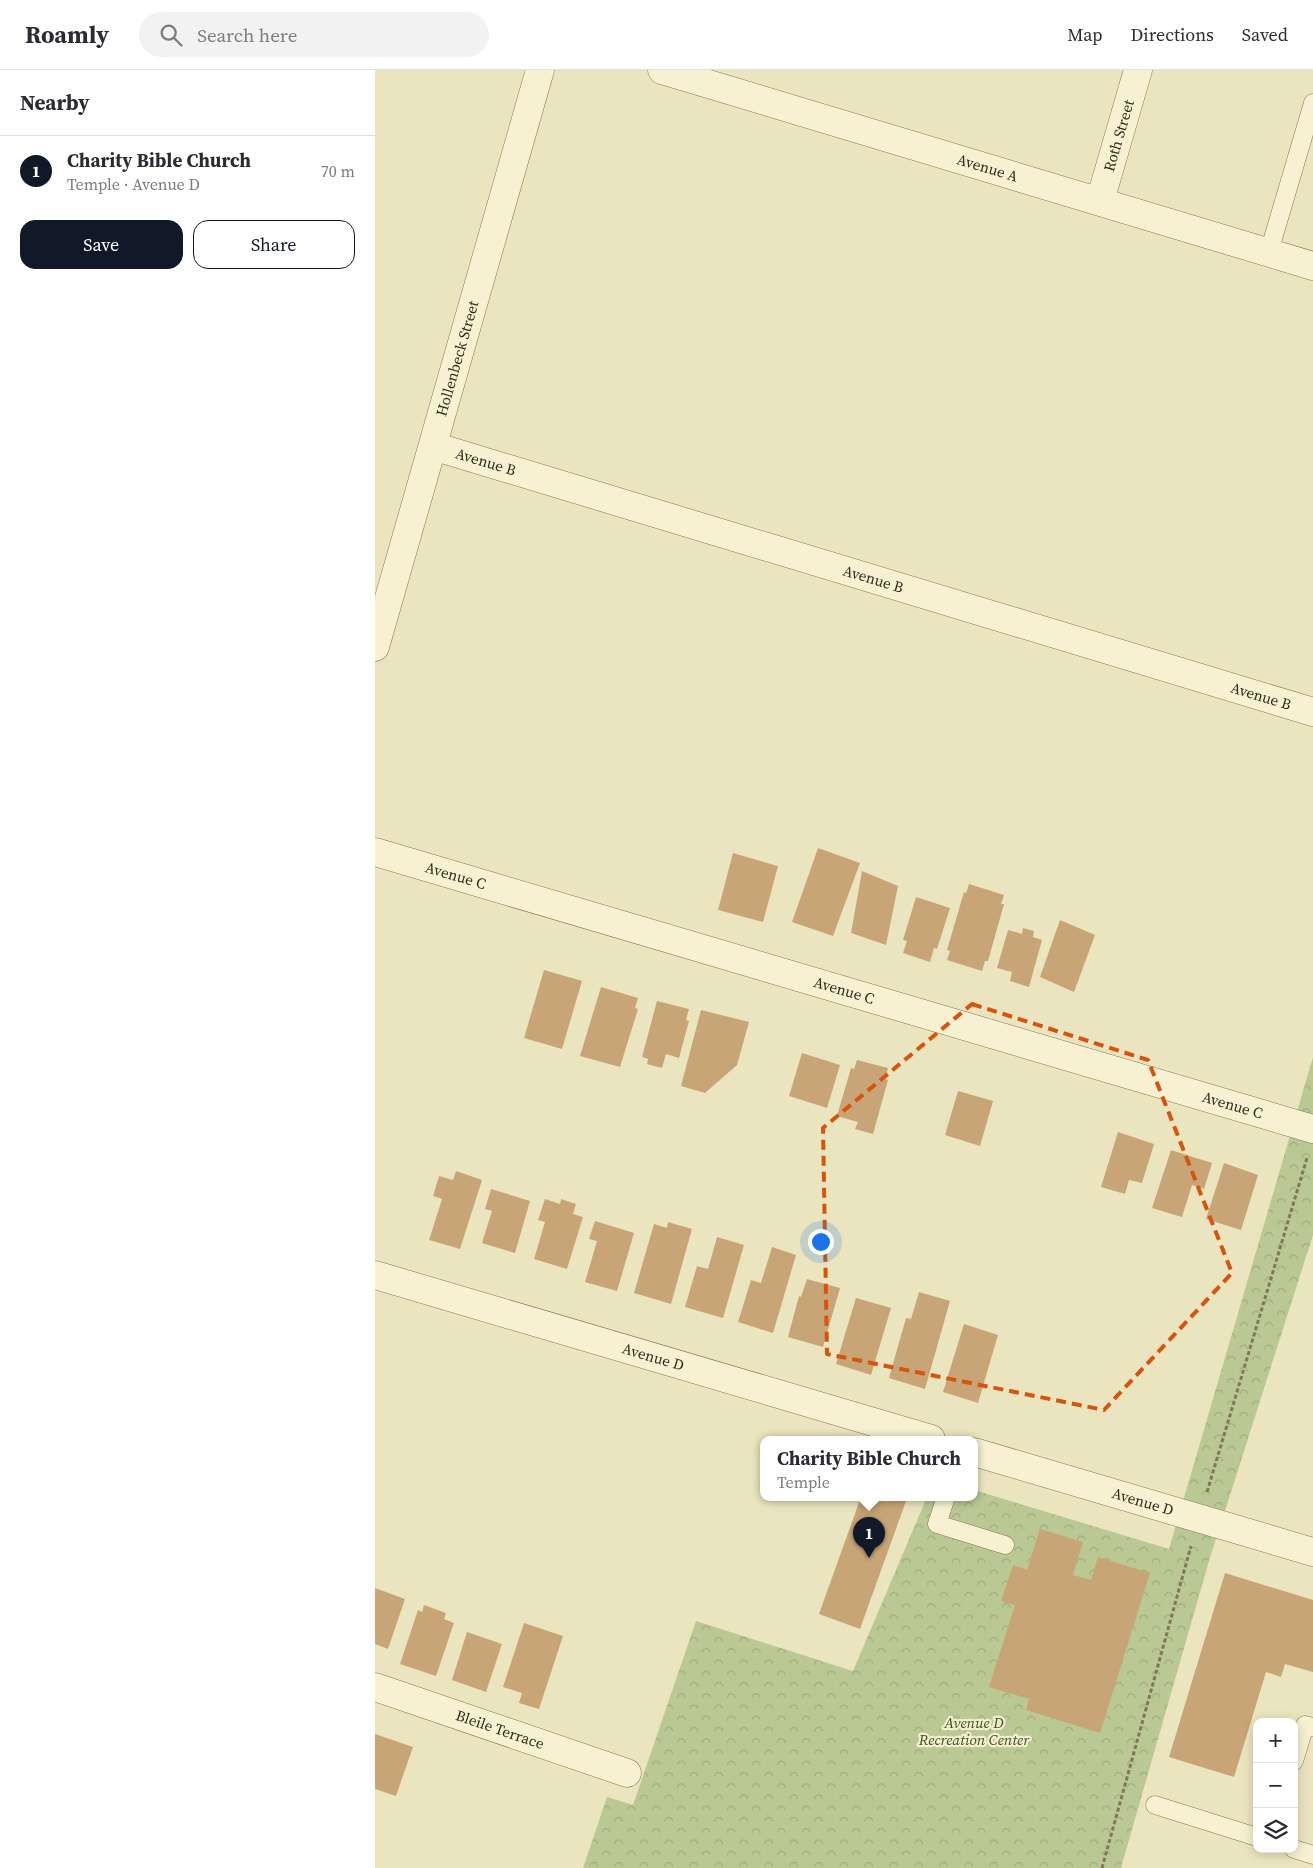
<!DOCTYPE html>
<html lang="en">
<head>
<meta charset="utf-8">
<style>
	body { margin:0; font-family:"Source Serif 4",serif; background:#f2f2f3; color:#2b2b33 }
	.controls { position:absolute; right:15px; bottom:15px; display:grid; overflow:hidden; border-radius:10px; box-shadow:0 2px 12px #0003 }
	.controls button { width:45px; height:45px; display:grid; place-items:center; padding:0; border:0; border-bottom:1px solid #e1e1e2; background:#fff; color:#2b2b33; font:25px sans-serif }
	.you { position:absolute; left:445px; top:1171px; width:18px; height:18px; margin:-12px; border:4px solid #fff; border-radius:50%; background:#1a73e8; box-shadow:0 0 0 8px #1a73e833 }
	.badge { display:grid; place-items:center; width:32px; height:32px; border-radius:50%; background:#111827; color:#fff; font-size:16px; font-weight:700 }
	.pin { position:absolute; translate:-50% -41px; filter:drop-shadow(0 1px 2px #0008) }
	.pin::after { content:''; position:absolute; top:26px; width:18px; height:15px; background:inherit; clip-path:polygon(0 0,100% 0,50% 100%) }
	.popup { position:absolute; left:385px; top:1366px; width:218px; height:65px; box-sizing:border-box; display:grid; place-content:center; border-radius:10px; background:#fff; filter:drop-shadow(0 1px 4px #0005); font-size:16px; white-space:nowrap; color:#7c7c81 }
	.popup b { font-size:19px; color:#2b2b33 }
	.popup::after { content:''; position:absolute; left:50%; top:100%; margin-left:-10px; border:10px solid transparent; border-top-color:#fff }
	.list { margin:0; padding:0; list-style:none }
	h2 { display:flex; justify-content:space-between; align-items:center; height:65px; margin:0; padding:0 20px; font-size:21px }
	h2 small { font-size:16px; font-weight:400; color:#7c7c81 }
	.list li { display:grid; grid-template-columns:32px 1fr auto; gap:15px; align-items:center; box-sizing:border-box; height:70px; padding:0 20px; border-top:1px solid #e1e1e2 }
	.list b { display:block; font-size:19px; white-space:nowrap }
	.list p { margin:0; font-size:16px; white-space:nowrap; color:#7c7c81 }
	.list em { font-size:16px; font-style:normal; color:#7c7c81 }
	.actions { display:flex; gap:10px; padding:15px 20px }
	.actions a { flex:1; padding:11px 0; border:1px solid #111827; border-radius:15px; text-align:center; font-size:18px; color:#111827 }
	.actions .main { background:#111827; color:#fff }
	.icon { flex:none; width:28px; height:28px; fill:none; stroke:currentColor; stroke-width:2; stroke-linecap:round; stroke-linejoin:round }
	.map { position:relative; flex:none; width:938px; height:1798px; overflow:hidden }
	header { display:flex; align-items:center; gap:30px; box-sizing:border-box; height:70px; padding:0 25px; background:#fff; border-bottom:1px solid #e1e1e2 }
	header strong { font-size:24px }
	nav { display:flex; gap:28px; margin-inline-start:auto; font-size:18px }
	.search { width:350px; height:45px; background:#f2f2f3; display:flex; align-items:center; gap:12px; box-sizing:border-box; padding:0 18px; border-radius:28px; color:#7c7c81; font-size:19px }
	main { display:flex }
	aside { flex:1; background:#fff }
	.map>svg:first-child { display:block }
	.park { fill:url(#park-crowns) }
	.building { fill:#c8a577 }
	.lines { fill:none; stroke-linecap:round; stroke-linejoin:round }
	.service-casing { stroke:#837559; stroke-width:19 }
	.minor-casing { stroke:#837559; stroke-width:29 }
	.tertiary-casing { stroke:#837559; stroke-width:29 }
	.path { stroke:#837559; stroke-width:3; stroke-dasharray:4 2.5; stroke-linecap:butt }
	.service { stroke:#f7f1d2; stroke-width:18 }
	.minor { stroke:#f7f1d2; stroke-width:28 }
	.tertiary { stroke:#f7f1d2; stroke-width:28 }
	.marked { fill:none; stroke:#d6540e; stroke-width:4; stroke-dasharray:10 6; stroke-linejoin:round }
	.labels { text-anchor:middle; stroke-width:4.5; stroke-linejoin:round; paint-order:stroke }
	.street-label { font-size:15px; fill:#332b1c; stroke:#f3eece }
	.park-label { font-size:15px; font-style:italic; fill:#3d4f24; stroke:#f3eece }
</style>
</head>
<body>
<header>
<strong>Roamly</strong>
<div class="search"><svg class="icon" aria-label="search" viewBox="0 0 24 24"><circle cx="10" cy="10" r="6"/><path d="M15 15l6 6"/></svg>Search here</div>
<nav><a>Map</a><a>Directions</a><a>Saved</a></nav>
</header>
<main>
<aside>
<h2>Nearby<small></small></h2>
<ul class="list">
<li><span class="badge">1</span><div><b>Charity Bible Church</b><p>Temple · Avenue D</p></div><em>70 m</em></li>
</ul>
<div class="actions"><a class="main">Save</a><a>Share</a></div>
</aside>
<div class="map">
<svg width="938" height="1798" viewBox="0 0 938 1798">
	<defs>
		<pattern id="park-crowns" width="20" height="18" patternUnits="userSpaceOnUse" patternTransform="scale(1.25)"><rect width="20" height="18" fill="#bac894"/><path d="M2 6a3 3 0 1 1 6 0M12 15a3 3 0 1 1 6 0" fill="none" stroke="#a0ac7f"/></pattern>
	</defs>
	<rect width="100%" height="100%" fill="#ebe5bf"/>
	<path class="park" d="M938,987V1165L834,1491L746,1798H208L232,1727L258,1735L321,1551L478,1601L552,1427H599V1420L794,1479Z"/>
	<g class="building">
		<path d="M443,778L485,793L458,866L417,852Z"/>
		<path d="M358,783L403,796L388,852L343,840Z"/>
		<path d="M487,801L523,816L511,875L476,863Z"/>
		<path d="M594,814L629,825L626,834H629L613,891H610L607,901L572,890L575,881L572,880L589,822L591,823Z"/>
		<path d="M541,827L575,838L562,879L559,878L555,892L528,883L532,871L528,870Z"/>
		<path d="M685,850L720,865L699,922L665,907Z"/>
		<path d="M648,858L659,861L658,867L667,870L654,917L635,911L637,902L622,898L633,860L647,864Z"/>
		<path d="M169,900L207,911L187,979L149,968Z"/>
		<path d="M226,917L263,928L260,938L263,939L245,997L205,986Z"/>
		<path d="M282,931L314,939L311,950L314,951L304,988L291,984L287,998L272,994L273,989L267,987Z"/>
		<path d="M326,940L374,952L362,995L330,1023L306,1016Z"/>
		<path d="M427,983L465,995L452,1038L414,1026Z"/>
		<path d="M482,990L513,998L510,1009L513,1010L498,1064L480,1059L483,1052L462,1046L476,998L479,999Z"/>
		<path d="M583,1021L618,1031L605,1076L570,1065Z"/>
		<path d="M743,1062L779,1074L767,1113L754,1110L750,1124L726,1117Z"/>
		<path d="M796,1080L837,1093L829,1119L817,1115L807,1147L777,1138Z"/>
		<path d="M849,1093L883,1105L866,1160L831,1149Z"/>
		<path d="M81,1101L107,1110L85,1179L54,1170L67,1129L58,1126L64,1106L78,1110Z"/>
		<path d="M116,1119L155,1131L140,1183L107,1173L117,1141L110,1139Z"/>
		<path d="M170,1129L185,1134L186,1129L201,1134L198,1144L208,1147L192,1199L159,1189L170,1152L163,1150Z"/>
		<path d="M220,1151L259,1163L242,1221L210,1212L222,1171L214,1169Z"/>
		<path d="M293,1152L317,1159L296,1234L259,1223L279,1154L292,1158Z"/>
		<path d="M342,1167L369,1175L348,1248L310,1237L322,1196L333,1199Z"/>
		<path d="M397,1177L421,1185L398,1263L363,1252L376,1210L386,1213Z"/>
		<path d="M432,1209L465,1218L448,1277L413,1267L424,1226L426,1227Z"/>
		<path d="M544,1222L575,1231L550,1319L514,1308L531,1248L536,1249Z"/>
		<path d="M481,1228L516,1238L496,1305L461,1294Z"/>
		<path d="M589,1254L623,1265L603,1333L568,1322Z"/>
		<path d="M486,1427H519L531,1431L485,1559L444,1544Z"/>
		<path d="M665,1459L708,1472L698,1505L716,1510L723,1487L775,1503L725,1663L651,1640L654,1629L614,1617L640,1535L626,1531L638,1495L652,1500Z"/>
		<path d="M850,1503L938,1530V1602L910,1594L906,1607L891,1602L859,1707L794,1687Z"/>
		<path d="M0,1518L30,1529L13,1579L0,1574Z"/>
		<path d="M49,1535L71,1543L69,1549L79,1553L61,1606L25,1594L43,1540L47,1542Z"/>
		<path d="M149,1553L188,1566L164,1639L144,1633L147,1623L128,1617Z"/>
		<path d="M92,1562L127,1574L111,1622L77,1610Z"/>
		<path d="M0,1664L38,1677L21,1726L0,1719Z"/>
	</g>
	<g class="lines">
		<defs>
			<g id="service">
				<path d="M894,182L938,33"/>
				<path d="M571,1427L562,1454L630,1475"/>
				<path d="M919,1691L930,1655L938,1657"/>
				<path d="M780,1735L882,1767"/>
				<path d="M919,1779L938,1785"/>
			</g>
			<g id="minor">
				<path id="s1" d="M287,0L938,196"/>
				<path id="s2" d="M725,131L763,0"/>
				<path id="s3" d="M58,376L938,642"/>
				<path id="s4" d="M0,577L165,0"/>
				<path id="s5" d="M0,782L938,1059"/>
				<path id="s6" d="M0,1617L252,1703"/>
			</g>
			<g id="tertiary">
				<path id="s7" d="M0,1205L556,1369"/>
				<path id="s8" d="M599,1382L938,1482"/>
			</g>
		</defs>
		<use href="#service" class="service-casing"/>
		<use href="#minor" class="minor-casing"/>
		<use href="#tertiary" class="tertiary-casing"/>
		<g class="path">
			<path d="M832,1422L932,1088"/>
			<path d="M727,1798L816,1476"/>
		</g>
		<use href="#service" class="service"/>
		<use href="#minor" class="minor"/>
		<use href="#tertiary" class="tertiary"/>
	</g>
	<path class="marked" d="M597,934L773,990L857,1203L729,1340L452,1284L448,1058Z"/>
	<g class="labels">
		<g class="street-label">
			<text dy="5" stroke="none"><textPath href="#s2" startOffset="68">Roth Street</textPath></text>
			<text dy="5" stroke="none"><textPath href="#s1" startOffset="340">Avenue A</textPath></text>
			<text dy="5" stroke="none"><textPath href="#s4" startOffset="300">Hollenbeck Street</textPath></text>
			<text dy="5" stroke="none"><textPath href="#s3" startOffset="55">Avenue B</textPath></text>
			<text dy="5" stroke="none"><textPath href="#s3" startOffset="460">Avenue B</textPath></text>
			<text dy="5" stroke="none"><textPath href="#s3" startOffset="865">Avenue B</textPath></text>
			<text dy="5" stroke="none"><textPath href="#s5" startOffset="84">Avenue C</textPath></text>
			<text dy="5" stroke="none"><textPath href="#s5" startOffset="489">Avenue C</textPath></text>
			<text dy="5" stroke="none"><textPath href="#s5" startOffset="894">Avenue C</textPath></text>
			<text dy="5" stroke="none"><textPath href="#s7" startOffset="290">Avenue D</textPath></text>
			<text dy="5" stroke="none"><textPath href="#s8" startOffset="176">Avenue D</textPath></text>
			<text dy="5" stroke="none"><textPath href="#s6" startOffset="132">Bleile Terrace</textPath></text>
		</g>
		<g class="park-label">
			<text x="599" y="1658">Avenue D<tspan x="599" dy="17">Recreation Center</tspan></text>
		</g>
	</g>
</svg>
<div class="controls">
<button>+</button>
<button>−</button>
<button><svg class="icon" aria-label="layers" viewBox="0 0 24 24"><path d="M12 4l9 5-9 5-9-5zM3 14l9 5 9-5"/></svg></button>
</div>
<div class="you"></div>
<div class="pin badge" style="left:494px;top:1488px">1</div>
<div class="popup"><b>Charity Bible Church</b>Temple</div>
</div>
</main>
</body>
</html>
